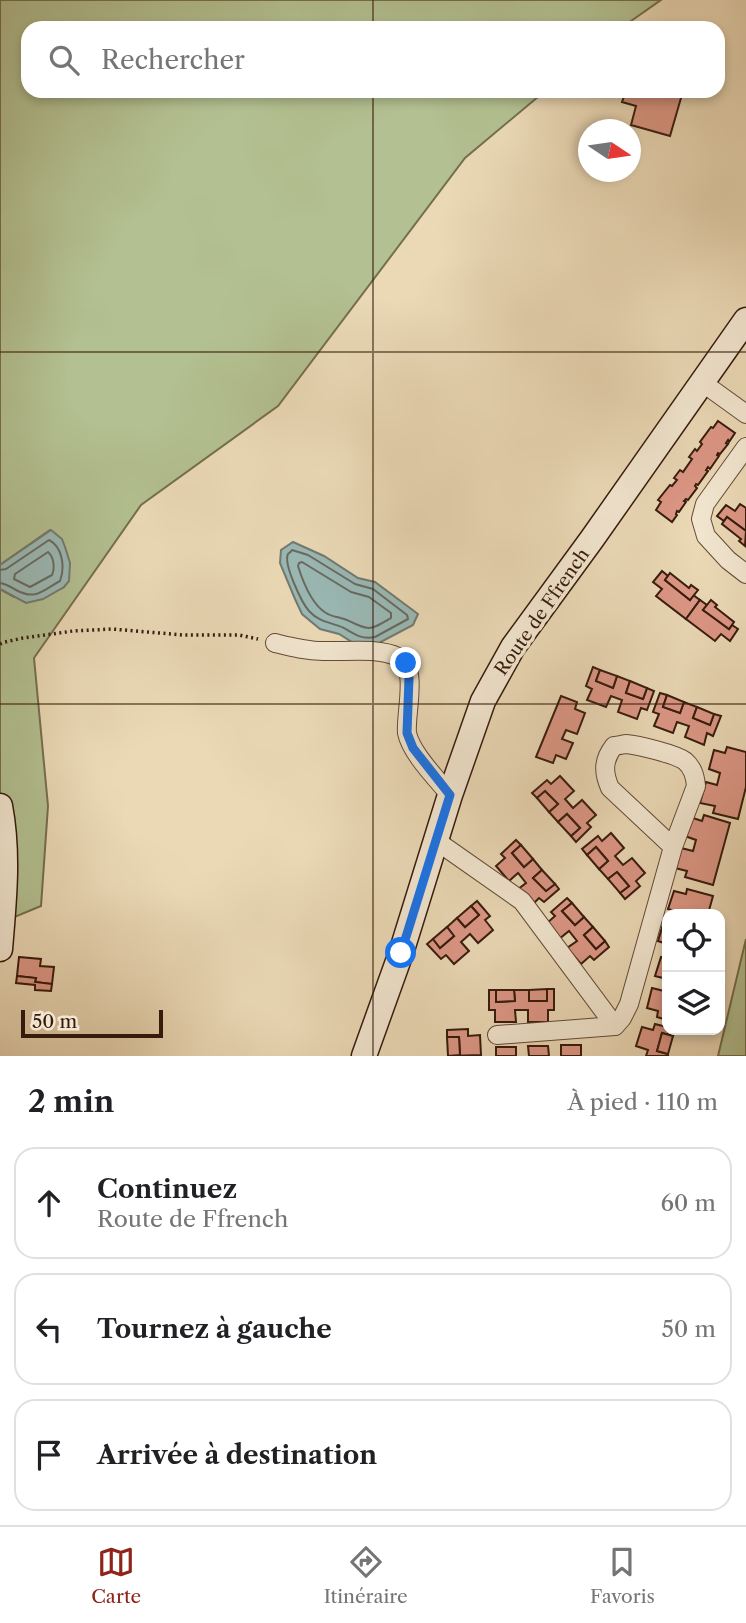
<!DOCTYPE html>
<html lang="fr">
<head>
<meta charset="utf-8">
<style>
	body { margin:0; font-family:"Libre Caslon Text",serif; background:#f6f6f6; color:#202124 }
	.controls { position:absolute; right:21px; bottom:21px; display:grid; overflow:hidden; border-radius:14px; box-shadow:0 4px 10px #0003 }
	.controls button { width:63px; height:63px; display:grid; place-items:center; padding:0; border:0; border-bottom:2px solid #e0e0e0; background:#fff; color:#202124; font:35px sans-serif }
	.compass { position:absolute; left:578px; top:119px; width:63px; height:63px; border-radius:50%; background:#fff; box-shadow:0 4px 10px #0003; rotate:103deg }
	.scale { position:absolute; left:21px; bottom:18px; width:142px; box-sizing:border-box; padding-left:7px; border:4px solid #371b0d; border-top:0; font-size:19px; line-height:24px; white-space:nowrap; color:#371b0d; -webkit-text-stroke:5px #f2e6d0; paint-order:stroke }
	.stop { position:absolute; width:21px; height:21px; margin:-16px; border:5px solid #1a73e8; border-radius:50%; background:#fff }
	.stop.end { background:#1a73e8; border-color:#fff; box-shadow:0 2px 7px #0008 }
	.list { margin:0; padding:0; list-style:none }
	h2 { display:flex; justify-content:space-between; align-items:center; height:91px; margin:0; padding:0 28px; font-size:30px }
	h2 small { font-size:23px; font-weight:400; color:#757577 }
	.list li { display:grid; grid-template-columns:46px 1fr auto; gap:21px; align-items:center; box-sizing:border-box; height:112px; margin:0 14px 14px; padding:0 14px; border:2px solid #e0e0e0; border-radius:21px }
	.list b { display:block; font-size:26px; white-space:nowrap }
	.list p { margin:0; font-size:23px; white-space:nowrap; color:#757577 }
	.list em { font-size:23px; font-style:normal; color:#757577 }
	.icon { flex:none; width:38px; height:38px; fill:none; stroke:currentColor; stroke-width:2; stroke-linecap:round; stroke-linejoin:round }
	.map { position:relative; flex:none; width:746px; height:1056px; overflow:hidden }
	.search { position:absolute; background:#fff; box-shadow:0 4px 10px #0003; left:21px; right:21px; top:21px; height:77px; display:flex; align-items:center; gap:18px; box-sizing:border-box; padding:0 24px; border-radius:21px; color:#757577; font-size:26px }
	.sheet { height:469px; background:#fff }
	nav { display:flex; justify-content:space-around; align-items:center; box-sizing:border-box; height:98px; border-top:2px solid #e0e0e0; background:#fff; font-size:19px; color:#757577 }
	nav a { display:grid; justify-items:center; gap:4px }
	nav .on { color:#8f2418 }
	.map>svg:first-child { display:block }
	.green { fill:#b3c091; stroke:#756e4f; stroke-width:2 }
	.water { fill:#9ab9b5; stroke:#727a72; stroke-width:2 }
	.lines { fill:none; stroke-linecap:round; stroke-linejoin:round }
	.shore { stroke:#686a61; stroke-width:2 }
	.building { fill:#dd9786; stroke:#371b0d; stroke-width:2 }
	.street-casing { stroke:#644a37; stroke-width:20 }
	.secondary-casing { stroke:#371b0d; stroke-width:27 }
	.path { stroke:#371b0d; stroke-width:3.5; stroke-dasharray:2 3.5; stroke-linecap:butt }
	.street { stroke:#f2e6d0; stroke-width:18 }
	.secondary { stroke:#f2e6d0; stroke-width:24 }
	.route { stroke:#1a73e8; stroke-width:9 }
	.grid { fill:none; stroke:#371b0d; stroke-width:2; stroke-opacity:0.55 }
	.labels { text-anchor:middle; stroke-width:7; stroke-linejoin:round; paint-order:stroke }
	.street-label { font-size:18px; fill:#371b0d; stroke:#f2e6d0 }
</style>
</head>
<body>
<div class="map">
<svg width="746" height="1056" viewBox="0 0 746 1056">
	<rect width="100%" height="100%" fill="#ebd9b6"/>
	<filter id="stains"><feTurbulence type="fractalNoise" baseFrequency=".00286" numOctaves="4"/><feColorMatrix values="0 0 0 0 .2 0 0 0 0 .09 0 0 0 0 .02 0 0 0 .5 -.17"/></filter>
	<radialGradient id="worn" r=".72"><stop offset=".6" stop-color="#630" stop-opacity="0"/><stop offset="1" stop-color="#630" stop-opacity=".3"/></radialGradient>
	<g class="green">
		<path d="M0,0H661L621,28H28V91H545L465,158L278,406L141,505L34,658L48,806L41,906L0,923V589L14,597L54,592L64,587C70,560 72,550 50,530L0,565Z"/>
		<path d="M746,939V1056H718Z"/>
	</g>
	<g class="water">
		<path d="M51,530L62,539L65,547L70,563L69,581L64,587L43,599L26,603L0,589V565Z"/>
		<path d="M293,542L324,556L358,578L375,582L418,614L413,625L377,644H361L352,642L339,634L320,629L302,614L295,599L280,563L281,550Z"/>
	</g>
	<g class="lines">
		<g class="shore">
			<path d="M292,550L308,555L355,584L373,589L407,615L408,619L375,637C362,640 354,634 344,628C331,622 320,623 309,611C302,603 283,564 288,554C289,553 291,552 292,550Z"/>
			<path d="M48,552C54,557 55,568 52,575L30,587L14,579L15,574Z"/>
			<path d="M302,562L351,592L369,597L391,613V618C369,631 370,631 347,620C340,617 332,617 326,613C311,604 303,582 298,566L299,563Z"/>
			<path d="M0,570L6,569L49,540C63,547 65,568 60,581C43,590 36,601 16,590C10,587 7,584 0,583"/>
		</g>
	</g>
	<g class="building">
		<path d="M626,91H683L670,136L631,125L636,106L622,102Z"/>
		<path d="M718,421L735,433L729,442L728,440L726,443L728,444L720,454L718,453L717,455L719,456L710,469L708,467L706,470L708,471L698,485L696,484L695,486L697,488L688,500L686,499L684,501L686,502L679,512L677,511L676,514L677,515L672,522L656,510L661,502L658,500L670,485L672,486L677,480L674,478L680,470L683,472L692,459L689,457L695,449L697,451L702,444L700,442L711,427L713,428Z"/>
		<path d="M740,504L746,508V531L727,517L724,521L717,516L726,505L735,511Z"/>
		<path d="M727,517L746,531L745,546L739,541L741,539L722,524Z"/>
		<path d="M662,571L668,576L665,580L690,600L693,595L700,600L686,619L656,596L662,589L653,582Z"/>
		<path d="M670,573L689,588L691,585L698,590L690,600L665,580Z"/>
		<path d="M700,600L707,605L703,610L709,614L729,629L732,625L738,629L730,641L721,634L715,641L686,619Z"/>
		<path d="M711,600L717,605L715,607L734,622L729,629L703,610Z"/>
		<path d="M593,667L600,670L596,681L613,688L617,676L630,681L626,693L643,699L647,688L654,691L647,710L641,708L637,719L618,712L622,700L611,696L606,707L587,700L592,689L586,686Z"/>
		<path d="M600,670L617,676L613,688L596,681Z"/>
		<path d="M630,681L647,688L643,699L626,693Z"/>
		<path d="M660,693L667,695L663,707L680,713L684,702L697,707L693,718L710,725L714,714L721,716L713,736L707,733L704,745L685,737L689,726L677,722L673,733L654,726L659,714L653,712Z"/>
		<path d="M667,695L684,702L680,713L663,707Z"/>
		<path d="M561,696L577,702L575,709L585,713L577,734L566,730L562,739L573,743L566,759L556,755L553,763L536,757Z"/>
		<path d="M697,707L714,714L710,725L693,718Z"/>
		<path d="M727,747L746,752V787L738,819L713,813L715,806L700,803L706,782L717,785L720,773L709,769L714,750L725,753Z"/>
		<path d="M560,776L574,791L565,799L573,808L582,800L596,815L587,823L591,827L576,842L571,836L580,828L567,814L558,822L549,812L558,804L545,791L537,798L532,793L547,780L551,784Z"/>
		<path d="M545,791L558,804L549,812L537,798Z"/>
		<path d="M567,814L580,828L571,836L558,822Z"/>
		<path d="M704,815L730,823L713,885L685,877L687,871L675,868L681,848L693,851L696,840L685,836L690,817L702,821Z"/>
		<path d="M611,833L624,848L615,856L623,865L632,858L645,873L636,881L640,886L625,899L620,893L629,886L617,872L608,879L599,869L608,861L596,847L587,855L582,849L598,836L602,841Z"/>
		<path d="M516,840L521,845L512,853L524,867L533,859L542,870L533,878L546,891L555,884L559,889L544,902L539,898L531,906L517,890L526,883L518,873L509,881L496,866L505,858L501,854Z"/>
		<path d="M521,845L533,859L524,867L512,853Z"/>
		<path d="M596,847L608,861L599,869L587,855Z"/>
		<path d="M542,870L555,884L546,891L533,878Z"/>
		<path d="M617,872L629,886L620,893L608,879Z"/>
		<path d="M687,889L713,896L708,914H679V912L668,909L674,891L686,894Z"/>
		<path d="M567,898L572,903L562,911L575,925L584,917L593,927L584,935L596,949L605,941L609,947L594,960L590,956L581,964L567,948L577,941L569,931L559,939L546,924L555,916L551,912Z"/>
		<path d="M477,901L490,916L485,920L493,930L478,943L470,934L461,942L469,951L454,964L446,955L441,959L427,944L433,939L440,948L454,936L447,927L457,918L465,927L479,915L471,906Z"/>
		<path d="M572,903L584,917L575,925L562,911Z"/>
		<path d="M471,906L479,915L465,927L457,918Z"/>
		<path d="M664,921L667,922V944L658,941Z"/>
		<path d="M447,927L454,936L440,948L433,939Z"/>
		<path d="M593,927L605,941L596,949L584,935Z"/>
		<path d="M19,957L41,959L40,966L54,967L52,984L35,982L36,978L17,976Z"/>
		<path d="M661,957L667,959V1020L657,1017L658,1011L647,1008L652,988L664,991L667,979L655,976Z"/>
		<path d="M17,976L36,978L35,982L52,984L51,991L35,990V985L16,983Z"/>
		<path d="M547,989H554V1010H548V1022H528V1010H515L516,1022H495V1010H489V990H496V1002L515,1001L514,990H529V1001H547Z"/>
		<path d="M547,989V1001H529V990Z"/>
		<path d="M496,990H514L515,1001L496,1002Z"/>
		<path d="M655,1024L667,1027V1030H675L673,1036L662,1033L657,1051L668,1054V1056H646L648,1050L636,1046L642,1027L653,1030Z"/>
		<path d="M468,1029V1036L480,1035L481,1055L448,1056L460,1055L459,1037H447V1030Z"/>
		<path d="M662,1033L673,1036L668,1054L657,1051Z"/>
		<path d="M447,1037H459L460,1055L448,1056Z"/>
		<rect x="561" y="1045" width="20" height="11"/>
		<path d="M528,1046H548L549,1056H529Z"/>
		<rect x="496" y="1047" width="20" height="9"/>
	</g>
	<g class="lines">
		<defs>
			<g id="street">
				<path d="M703,383L746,414"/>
				<path d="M746,447L705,504L701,519L706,536L728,560L746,574"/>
				<path d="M275,643C291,647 306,651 323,651C345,652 377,647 398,657C419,666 405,714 407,733C411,753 437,779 450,795"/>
				<path d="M435,840L522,901L615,1026"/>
				<path d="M497,1035L615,1026L622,1018L629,1004L673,847L696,786C695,776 693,768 685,761C675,754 638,745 626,744C625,744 616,746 614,746C603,760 603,772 610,788L673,847"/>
			</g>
			<g id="secondary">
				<path d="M0,806C9,853 4,902 0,949"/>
				<path d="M364,1056L401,953L450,795L483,701L513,647L592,539L746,320"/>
			</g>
		</defs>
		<use href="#street" class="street-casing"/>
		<use href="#secondary" class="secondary-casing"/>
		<path class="path" d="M0,644L5,642L23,638L73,631L112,629L183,635H239L258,639"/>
		<use href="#street" class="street"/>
		<use href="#secondary" class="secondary"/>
	</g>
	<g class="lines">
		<path class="route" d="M401,953L450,795L413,748L407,733L409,678L406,663"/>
	</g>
	<path class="grid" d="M373,0V28M373,91V1056M0,352H746M0,704H746"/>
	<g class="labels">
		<g class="street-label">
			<text transform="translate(542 612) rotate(-55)" y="6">Route de Ffrench</text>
		</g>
	</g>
	<rect width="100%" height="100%" filter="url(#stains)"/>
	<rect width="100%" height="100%" fill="url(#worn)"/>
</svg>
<div class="controls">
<button><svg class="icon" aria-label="locate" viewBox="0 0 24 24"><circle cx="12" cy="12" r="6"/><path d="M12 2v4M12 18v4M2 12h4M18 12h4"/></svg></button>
<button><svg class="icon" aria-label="layers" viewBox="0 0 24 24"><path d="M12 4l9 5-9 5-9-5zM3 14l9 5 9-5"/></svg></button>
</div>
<svg class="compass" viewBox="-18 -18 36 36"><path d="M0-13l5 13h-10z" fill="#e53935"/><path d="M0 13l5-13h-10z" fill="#757577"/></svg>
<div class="scale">50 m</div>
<div class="stop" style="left:401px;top:953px"></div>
<div class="stop end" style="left:406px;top:663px"></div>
<div class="search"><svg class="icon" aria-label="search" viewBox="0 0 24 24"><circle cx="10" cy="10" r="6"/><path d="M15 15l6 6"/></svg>Rechercher</div>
</div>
<section class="sheet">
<h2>2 min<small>À pied · 110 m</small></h2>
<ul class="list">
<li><svg class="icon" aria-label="ahead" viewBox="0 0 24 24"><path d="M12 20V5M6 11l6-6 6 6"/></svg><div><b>Continuez</b><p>Route de Ffrench</p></div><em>60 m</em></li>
<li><svg class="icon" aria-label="left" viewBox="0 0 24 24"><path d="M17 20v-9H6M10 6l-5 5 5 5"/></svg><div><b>Tournez à gauche</b></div><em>50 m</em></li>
<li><svg class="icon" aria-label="arrive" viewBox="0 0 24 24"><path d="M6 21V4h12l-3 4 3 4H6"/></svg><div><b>Arrivée à destination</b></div></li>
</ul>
</section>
<nav>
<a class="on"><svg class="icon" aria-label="map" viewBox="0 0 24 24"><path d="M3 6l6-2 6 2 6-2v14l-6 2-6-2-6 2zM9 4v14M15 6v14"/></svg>Carte</a>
<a><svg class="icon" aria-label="directions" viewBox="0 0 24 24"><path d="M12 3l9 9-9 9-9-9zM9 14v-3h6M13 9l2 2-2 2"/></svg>Itinéraire</a>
<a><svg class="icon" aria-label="saved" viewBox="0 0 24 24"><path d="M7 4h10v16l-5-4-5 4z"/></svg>Favoris</a>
</nav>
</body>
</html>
